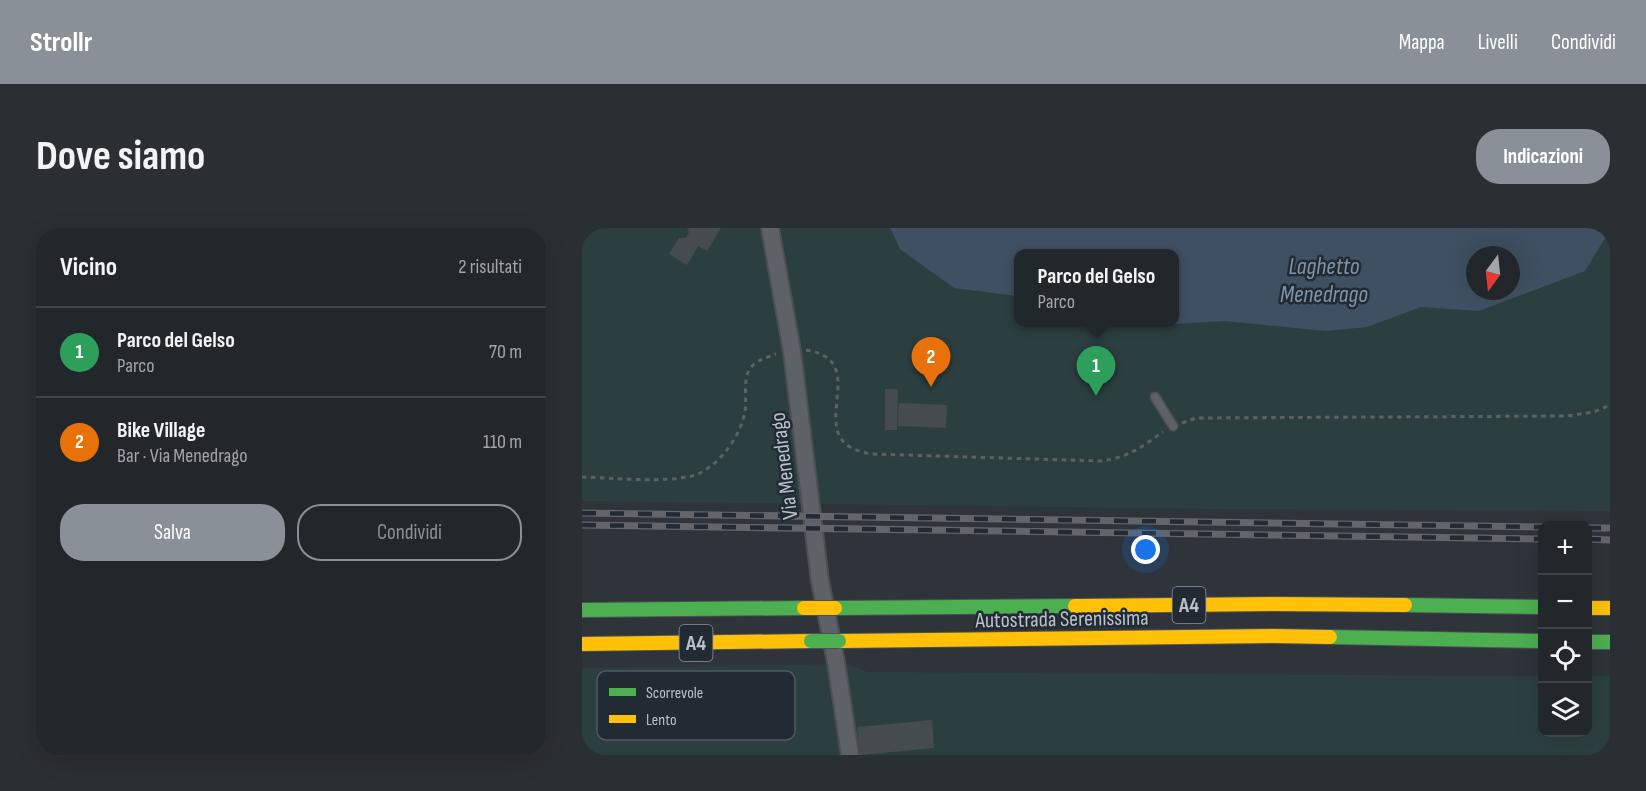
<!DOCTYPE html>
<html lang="it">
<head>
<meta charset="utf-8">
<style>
	body { margin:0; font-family:"Sofia Sans Condensed",sans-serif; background:#2a2f34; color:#f1f3f6 }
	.controls { position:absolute; right:18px; bottom:18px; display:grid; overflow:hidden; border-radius:12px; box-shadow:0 6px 24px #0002 }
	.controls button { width:54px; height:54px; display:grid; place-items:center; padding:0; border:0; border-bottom:2px solid #3f4448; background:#22272c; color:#f1f3f6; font:30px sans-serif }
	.compass { position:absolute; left:884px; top:18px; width:54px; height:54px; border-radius:50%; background:#22272c; box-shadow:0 6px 24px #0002; rotate:195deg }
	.you { position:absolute; left:564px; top:322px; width:21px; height:21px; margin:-15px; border:4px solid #fff; border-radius:50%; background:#1a73e8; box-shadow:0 0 0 9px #1a73e833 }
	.badge { display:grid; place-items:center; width:39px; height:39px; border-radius:50%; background:#899097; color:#fff; font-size:20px; font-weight:700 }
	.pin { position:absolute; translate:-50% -50px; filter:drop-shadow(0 2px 3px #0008) }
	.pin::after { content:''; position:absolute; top:32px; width:21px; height:18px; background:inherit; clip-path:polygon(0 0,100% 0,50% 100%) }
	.popup { position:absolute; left:432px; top:21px; width:165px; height:78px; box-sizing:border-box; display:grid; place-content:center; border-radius:12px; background:#22272c; filter:drop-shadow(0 2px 4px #0005); font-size:20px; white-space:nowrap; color:#a2a5a9 }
	.popup b { font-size:22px; color:#f1f3f6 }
	.popup::after { content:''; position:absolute; left:50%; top:100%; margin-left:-12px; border:12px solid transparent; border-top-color:#22272c }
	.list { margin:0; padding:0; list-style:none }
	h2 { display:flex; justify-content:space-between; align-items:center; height:78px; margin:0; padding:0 24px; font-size:26px }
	h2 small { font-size:20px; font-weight:400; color:#a2a5a9 }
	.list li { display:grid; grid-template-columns:39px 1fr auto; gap:18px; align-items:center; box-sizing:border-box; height:90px; padding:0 24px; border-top:2px solid #3f4448 }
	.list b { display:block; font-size:22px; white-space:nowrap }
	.list p { margin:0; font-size:20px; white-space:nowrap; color:#a2a5a9 }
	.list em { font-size:20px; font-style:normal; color:#a2a5a9 }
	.actions { display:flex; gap:12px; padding:18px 24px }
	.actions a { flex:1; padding:14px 0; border:2px solid #899097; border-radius:24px; text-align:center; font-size:21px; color:#899097 }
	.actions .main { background:#899097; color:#fff }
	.icon { flex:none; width:33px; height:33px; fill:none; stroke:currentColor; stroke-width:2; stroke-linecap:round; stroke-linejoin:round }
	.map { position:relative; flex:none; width:1028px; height:527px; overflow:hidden; border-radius:24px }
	header { display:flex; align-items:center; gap:36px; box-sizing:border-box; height:84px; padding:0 30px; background:#899097; color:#fff }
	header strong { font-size:28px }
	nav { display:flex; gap:33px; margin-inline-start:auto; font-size:21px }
	.intro { display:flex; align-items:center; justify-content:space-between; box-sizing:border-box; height:144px; padding:0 36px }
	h1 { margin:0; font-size:42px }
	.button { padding:15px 27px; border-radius:24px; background:#899097; color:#fff; font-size:21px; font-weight:700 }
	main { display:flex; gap:36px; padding:0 36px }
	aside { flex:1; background:#22272c; border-radius:24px; box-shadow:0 6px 24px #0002 }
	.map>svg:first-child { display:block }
	.green { fill:#2c3f40; fill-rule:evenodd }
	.water { fill:#3f5062; fill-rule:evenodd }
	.building { fill:#464b50 }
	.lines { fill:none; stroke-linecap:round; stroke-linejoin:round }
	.lane-casing { stroke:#4c5054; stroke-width:11 }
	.street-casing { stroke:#4c5054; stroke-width:20 }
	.fast-casing { stroke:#4b5055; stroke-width:16 }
	.slow-casing { stroke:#4b5055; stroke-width:16 }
	.path { stroke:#5c6165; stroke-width:3; stroke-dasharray:4.5 4.5; stroke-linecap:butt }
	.lane { stroke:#5e6268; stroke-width:8 }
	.street { stroke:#5e6268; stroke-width:16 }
	.fast { stroke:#4caf50; stroke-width:14 }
	.slow { stroke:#ffc107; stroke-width:14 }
	.rail-casing { stroke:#62666b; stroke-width:7 }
	.rail { stroke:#222b34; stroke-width:4.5; stroke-dasharray:14; stroke-linecap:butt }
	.fast-bridge-casing { stroke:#4b5055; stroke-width:16; stroke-linecap:butt }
	.slow-bridge-casing { stroke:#4b5055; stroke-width:16; stroke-linecap:butt }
	.fast-bridge { stroke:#4caf50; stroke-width:14 }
	.slow-bridge { stroke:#ffc107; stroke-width:14 }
	.labels { text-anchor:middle; stroke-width:5; stroke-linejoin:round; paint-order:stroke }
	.shield { fill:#222b34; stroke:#8c949c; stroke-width:1.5 }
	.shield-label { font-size:21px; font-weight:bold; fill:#bac1c9 }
	.street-label { font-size:22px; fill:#bac1c9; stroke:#222b34 }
	.water-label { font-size:24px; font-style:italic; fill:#7e94a9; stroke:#222b34 }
	.key { fill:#222b34; stroke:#505861; stroke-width:1.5 }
	.key-label { font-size:16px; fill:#bac1c9 }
</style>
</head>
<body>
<header>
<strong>Strollr</strong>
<nav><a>Mappa</a><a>Livelli</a><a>Condividi</a></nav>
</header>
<div class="intro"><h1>Dove siamo</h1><a class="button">Indicazioni</a></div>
<main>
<aside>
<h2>Vicino<small>2 risultati</small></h2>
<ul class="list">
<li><span class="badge" style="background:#2e9e5b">1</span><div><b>Parco del Gelso</b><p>Parco</p></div><em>70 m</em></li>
<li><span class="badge" style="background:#e8710a">2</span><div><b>Bike Village</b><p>Bar · Via Menedrago</p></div><em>110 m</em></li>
</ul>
<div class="actions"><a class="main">Salva</a><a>Condividi</a></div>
</aside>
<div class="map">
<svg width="1028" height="527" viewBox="0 0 1028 527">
	<rect width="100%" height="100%" fill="#2e343a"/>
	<g class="green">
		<path d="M0,0H1028V283L631,281L0,273ZM436,26H592V94H436ZM893,27H929V63H893Z"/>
		<path d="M265,436L286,444L960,448V505H1005L1006,448H1028V527H0V440Z"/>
	</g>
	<path class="water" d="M308,0H1028V2L1003,43L897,83L839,79L785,99L744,103L643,93L592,96V26H436V68L372,60L318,21ZM893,27H929V63H893Z"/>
	<g class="building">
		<path d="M105,0H139L125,23L116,18L105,37L87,26L97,10H104L107,4Z"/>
		<path d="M303,161H316L315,202H303Z"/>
		<path d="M317,175L365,177L364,200L316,198Z"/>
		<path d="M350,492L352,520L278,527L275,499Z"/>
	</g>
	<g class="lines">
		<defs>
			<path id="lane" d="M573,169L591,198"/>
			<path id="street" d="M188,0L210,123L238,353L254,434L268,527"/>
			<g id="fast">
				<path d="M823,377L960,379"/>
				<path d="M253,380L493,378"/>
				<path d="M0,382L222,380"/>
				<path d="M748,409L960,413"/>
				<path d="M1005,414H1028"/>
			</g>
			<g id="slow">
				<path d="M493,378L691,376L823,377"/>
				<path d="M1005,380H1028"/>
				<path d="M257,413L692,408L748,409"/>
				<path d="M0,416L229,413"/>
			</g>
		</defs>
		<use href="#lane" class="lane-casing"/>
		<use href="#street" class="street-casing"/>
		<use href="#fast" class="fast-casing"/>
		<use href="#slow" class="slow-casing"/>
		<g class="path">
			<path d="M224,122C296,133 212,215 290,226L519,233C547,229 558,220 581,204"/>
			<path d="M600,195L614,190L985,188L1012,184L1028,177"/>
			<path d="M0,249C30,250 82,255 110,248C135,241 159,209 163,183C165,170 161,154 167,142C173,132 184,130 194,126"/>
		</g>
		<use href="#lane" class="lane"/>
		<use href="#street" class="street"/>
		<use href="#fast" class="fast"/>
		<use href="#slow" class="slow"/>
		<defs>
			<g id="rail">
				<path d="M0,285L960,299"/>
				<path d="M0,297L960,311"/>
				<path d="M1005,300H1028"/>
				<path d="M1005,311L1028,312"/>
			</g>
		</defs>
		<use href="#rail" class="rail-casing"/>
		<use href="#rail" class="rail"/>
		<defs>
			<path id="fast-bridge" d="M229,413H257"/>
			<path id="slow-bridge" d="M222,380H253"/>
		</defs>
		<use href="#fast-bridge" class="fast-bridge-casing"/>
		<use href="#slow-bridge" class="slow-bridge-casing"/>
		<use href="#fast-bridge" class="fast-bridge"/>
		<use href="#slow-bridge" class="slow-bridge"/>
	</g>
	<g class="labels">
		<g class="shield">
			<rect x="590.5" y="359" width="33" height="36" rx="4.5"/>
			<rect x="97.5" y="397" width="33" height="36" rx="4.5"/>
		</g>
		<g class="shield-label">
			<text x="607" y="384">A4</text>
			<text x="114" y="422">A4</text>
		</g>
		<g class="street-label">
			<text transform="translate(201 238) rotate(-97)" y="8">Via Menedrago</text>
			<text transform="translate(480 390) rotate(-1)" y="8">Autostrada Serenissima</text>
		</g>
		<g class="water-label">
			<text x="742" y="46">Laghetto<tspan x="742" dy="28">Menedrago</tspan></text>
		</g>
	</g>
	<rect x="15" y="443" width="198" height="69" rx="9" class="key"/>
	<rect x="27" y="460" width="27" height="8" fill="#4caf50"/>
	<rect x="27" y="487" width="27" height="8" fill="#ffc107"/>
	<g class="key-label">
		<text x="64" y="470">Scorrevole</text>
		<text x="64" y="497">Lento</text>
	</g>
</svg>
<div class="controls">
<button>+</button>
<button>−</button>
<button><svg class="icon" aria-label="locate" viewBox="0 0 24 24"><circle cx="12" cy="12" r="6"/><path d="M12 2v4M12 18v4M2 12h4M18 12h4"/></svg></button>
<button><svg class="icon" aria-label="layers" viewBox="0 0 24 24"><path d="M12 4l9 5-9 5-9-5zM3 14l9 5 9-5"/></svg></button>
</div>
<svg class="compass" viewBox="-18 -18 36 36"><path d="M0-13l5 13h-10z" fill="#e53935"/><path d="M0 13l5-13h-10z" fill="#a2a5a9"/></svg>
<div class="you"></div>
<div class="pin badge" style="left:514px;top:168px;background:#2e9e5b">1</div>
<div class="popup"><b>Parco del Gelso</b>Parco</div>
<div class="pin badge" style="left:349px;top:159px;background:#e8710a">2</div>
</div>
</main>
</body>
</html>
